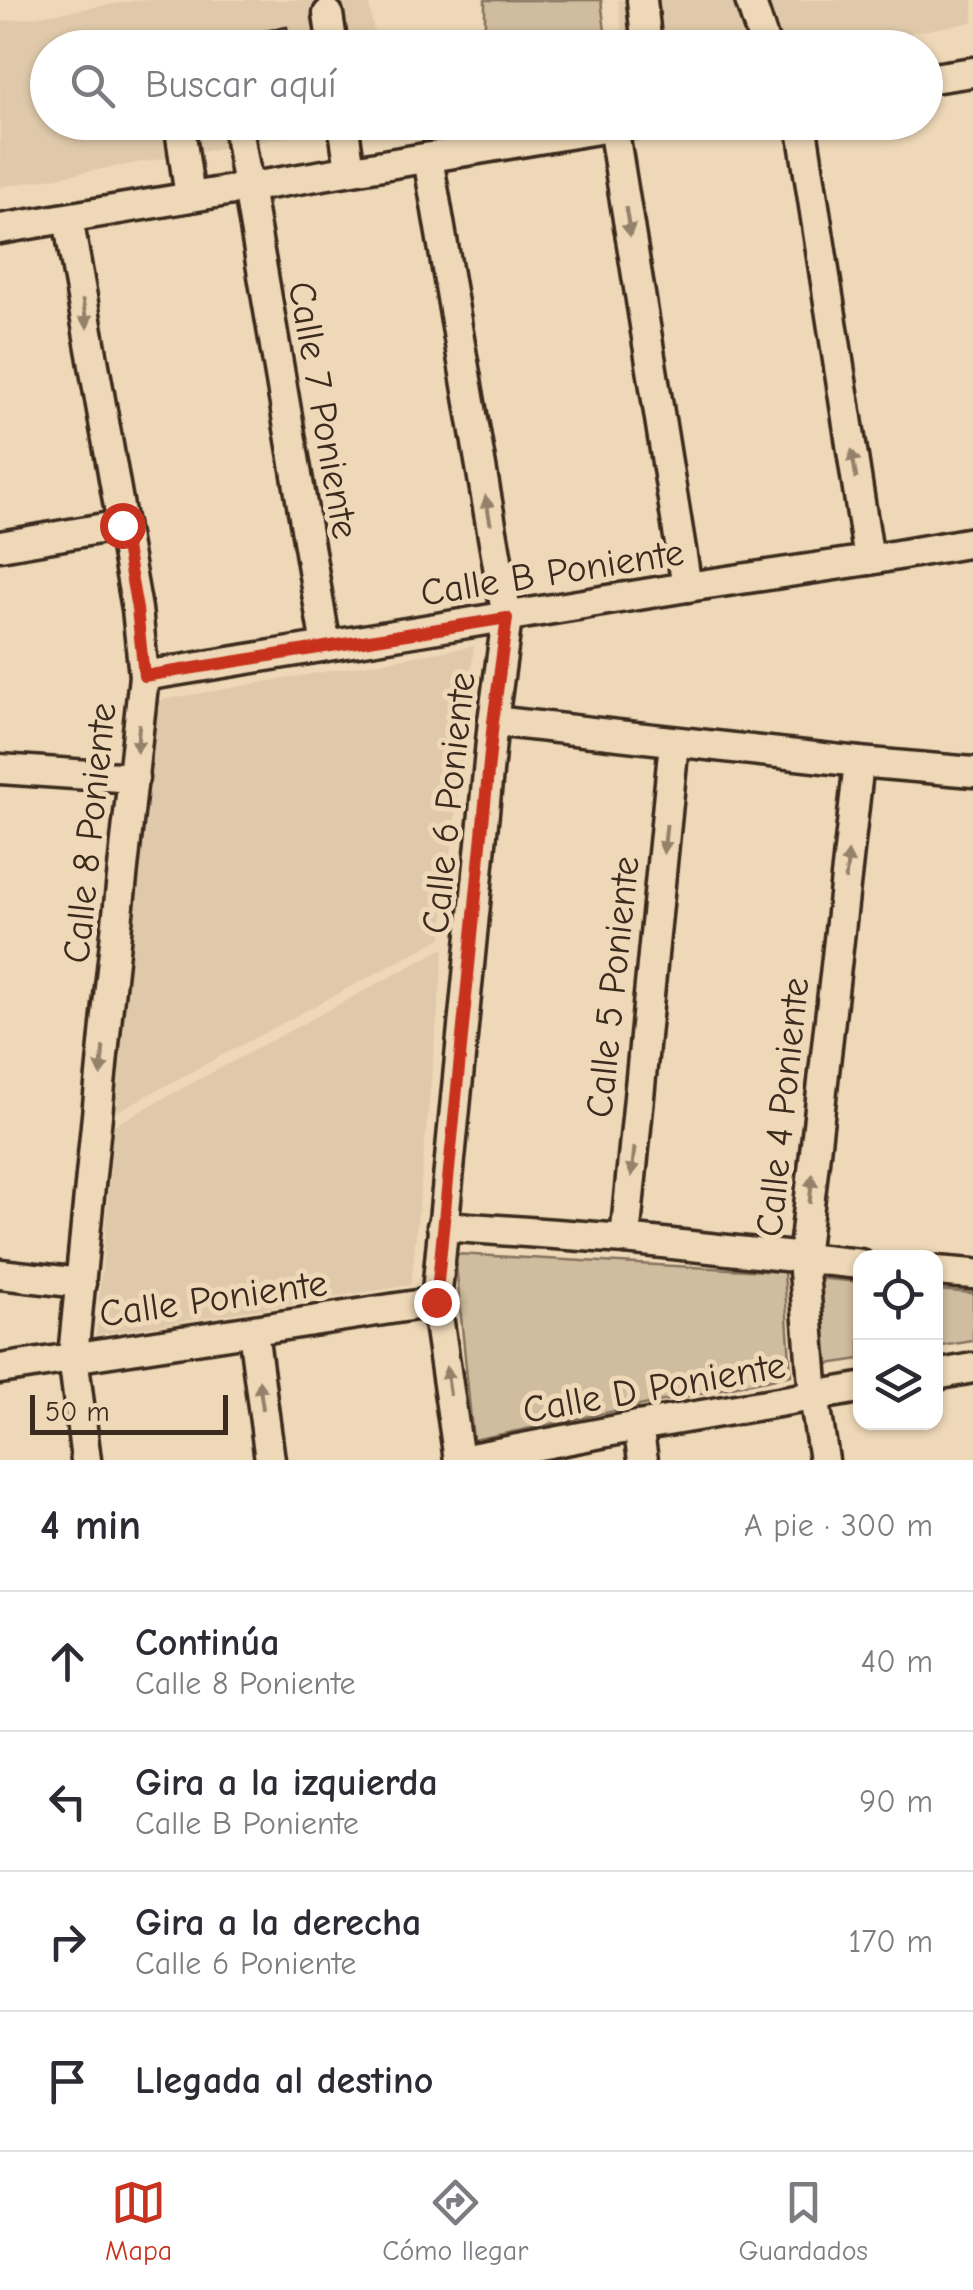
<!DOCTYPE html>
<html lang="es">
<head>
<meta charset="utf-8">
<style>
	body { margin:0; font-family:"Comic Neue",sans-serif; background:#f2f2f3; color:#2b2b33 }
	.controls { position:absolute; right:30px; bottom:30px; display:grid; overflow:hidden; border-radius:20px; box-shadow:0 2px 8px #0004 }
	.controls button { width:90px; height:90px; display:grid; place-items:center; padding:0; border:0; border-bottom:2px solid #e1e1e2; background:#fff; color:#2b2b33; font:50px sans-serif }
	.scale { position:absolute; left:30px; bottom:25px; width:198px; box-sizing:border-box; padding-left:10px; border:5px solid #3b2a1e; border-top:0; font-size:28px; line-height:35px; white-space:nowrap; color:#3b2a1e; -webkit-text-stroke:8px #eed8b7; paint-order:stroke }
	.stop { position:absolute; width:30px; height:30px; margin:-22px; border:8px solid #c8321e; border-radius:50%; background:#fff }
	.stop.end { background:#c8321e; border-color:#fff; box-shadow:0 2px 10px #0008 }
	.list { margin:0; padding:0; list-style:none }
	h2 { display:flex; justify-content:space-between; align-items:center; height:130px; margin:0; padding:0 40px; font-size:42px }
	h2 small { font-size:32px; font-weight:400; color:#7c7c81 }
	.list li { display:grid; grid-template-columns:65px 1fr auto; gap:30px; align-items:center; box-sizing:border-box; height:140px; padding:0 40px; border-top:2px solid #e1e1e2 }
	.list b { display:block; font-size:38px; white-space:nowrap }
	.list p { margin:0; font-size:32px; white-space:nowrap; color:#7c7c81 }
	.list em { font-size:32px; font-style:normal; color:#7c7c81 }
	.icon { flex:none; width:55px; height:55px; fill:none; stroke:currentColor; stroke-width:2; stroke-linecap:round; stroke-linejoin:round }
	.map { position:relative; flex:none; width:973px; height:1460px; overflow:hidden }
	.search { position:absolute; background:#fff; box-shadow:0 2px 8px #0004; left:30px; right:30px; top:30px; height:110px; display:flex; align-items:center; gap:25px; box-sizing:border-box; padding:0 35px; border-radius:55px; color:#7c7c81; font-size:38px }
	.sheet { height:690px; background:#fff }
	nav { display:flex; justify-content:space-around; align-items:center; box-sizing:border-box; height:140px; border-top:2px solid #e1e1e2; background:#fff; font-size:28px; color:#7c7c81 }
	nav a { display:grid; justify-items:center; gap:5px }
	nav .on { color:#c8321e }
	.map>svg:first-child { display:block }
	.built { fill:#dfc9aa }
	.green { fill:#d0bc9e; stroke:#86735e; stroke-width:2.5 }
	.building { fill:#bca78c; stroke:#3b2a1e; stroke-width:2.5 }
	.lines { fill:none; stroke-linecap:round; stroke-linejoin:round }
	.minor-casing { stroke:#3b2a1e; stroke-width:35 }
	.minor { stroke:#eed8b7; stroke-width:28 }
	.oneway { fill:#94816a }
	.route { stroke:#c8321e; stroke-width:12 }
	.labels { text-anchor:middle; stroke-width:10; stroke-linejoin:round; paint-order:stroke }
	.street-label { font-size:38px; fill:#3b2a1e; stroke:#eed8b7 }
</style>
</head>
<body>
<div class="map">
<svg width="973" height="1460" viewBox="0 0 973 1460">
	<rect width="100%" height="100%" fill="#eed8b7"/>
	<filter id="ink" filterUnits="userSpaceOnUse"><feTurbulence type="fractalNoise" baseFrequency=".01" numOctaves="2"/><feDisplacementMap in="SourceGraphic" scale="20" xChannelSelector="R" yChannelSelector="G"/><feConvolveMatrix kernelMatrix="1 2 1 2 8 2 1 2 1" color-interpolation-filters="sRGB"/></filter>
	<g filter="url(#ink)">
		<g class="built">
			<path d="M140,0H368L377,47L48,48V122L365,123L0,187V22Z"/>
			<path d="M618,0H973V22L831,47H624Z"/>
			<path d="M474,646L442,938L116,1112L155,701Z"/>
			<path d="M444,948L411,1285L96,1335L114,1125Z"/>
		</g>
		<g class="green">
			<path d="M485,0H601L607,47H485Z"/>
			<path d="M455,1254L784,1272L791,1375L473,1440Z"/>
			<path d="M815,1278L860,1282V1359L822,1365Z"/>
			<path d="M936,1290L973,1293V1341L936,1347Z"/>
		</g>
		<path class="building" d="M287,27L291,48H245L242,35Z"/>
		<g class="lines">
			<defs>
				<g id="minor">
					<path d="M642,0L647,48"/>
					<path d="M750,0L766,48"/>
					<path d="M328,14L333,48"/>
					<path d="M926,79L973,72"/>
					<path d="M179,122L190,197"/>
					<path d="M237,122L326,646"/>
					<path d="M343,122L350,170"/>
					<path d="M801,122L869,560"/>
					<path d="M613,126L687,587"/>
					<path d="M428,158L507,618L493,721L436,1302L459,1460"/>
					<path d="M68,218L137,609L144,676L107,1015L73,1356L86,1460"/>
					<path d="M0,229L640,122"/>
					<path d="M0,546L122,525"/>
					<path d="M144,676L687,587L869,560L973,542"/>
					<path d="M493,721L859,762L973,772"/>
					<path d="M0,769L134,778"/>
					<path d="M442,1226L625,1239L860,1264"/>
					<path d="M625,1239L674,742"/>
					<path d="M936,1271L973,1274"/>
					<path d="M0,1274L81,1283"/>
					<path d="M253,1331L270,1460"/>
					<path d="M0,1369L436,1302"/>
					<path d="M936,1375L973,1368"/>
					<path d="M638,1426L643,1460"/>
					<path d="M461,1460L638,1426L860,1388"/>
					<path d="M824,1460L814,1396L803,1259L859,762"/>
				</g>
			</defs>
			<use href="#minor" class="minor-casing"/>
			<use href="#minor" class="minor"/>
		</g>
		<defs><path id="oneway-solid" d="M-6-.8H1V-3.2L6.5 0L1 3.2V.8H-6Z" transform="scale(2.5)"/></defs>
		<g class="oneway">
			<use href="#oneway-solid" transform="translate(628 222) rotate(81)"/>
			<use href="#oneway-solid" transform="translate(85 314) rotate(80)"/>
			<use href="#oneway-solid" transform="translate(854 464) rotate(-99)"/>
			<use href="#oneway-solid" transform="translate(488 510) rotate(-100)"/>
			<use href="#oneway-solid" transform="translate(138 738) rotate(95)"/>
			<use href="#oneway-solid" transform="translate(665 839) rotate(96)"/>
			<use href="#oneway-solid" transform="translate(847 866) rotate(-84)"/>
			<use href="#oneway-solid" transform="translate(102 1061) rotate(95)"/>
			<use href="#oneway-solid" transform="translate(633 1162) rotate(96)"/>
			<use href="#oneway-solid" transform="translate(811 1189) rotate(-84)"/>
			<use href="#oneway-solid" transform="translate(448 1381) rotate(-98)"/>
			<use href="#oneway-solid" transform="translate(261 1395) rotate(-98)"/>
		</g>
	</g>
	<g class="lines" filter="url(#ink)">
		<path class="route" d="M122,525L137,609L144,676L507,618L493,722L436,1302"/>
	</g>
	<g class="labels">
		<g class="street-label">
			<text transform="translate(324 410) rotate(80)" y="13">Calle 7 Poniente</text>
			<text transform="translate(552 572) rotate(-9)" y="13">Calle B Poniente</text>
			<text transform="translate(448 803) rotate(-84)" y="13">Calle 6 Poniente</text>
			<text transform="translate(89 833) rotate(-84)" y="13">Calle 8 Poniente</text>
			<text transform="translate(612 987) rotate(-84)" y="13">Calle 5 Poniente</text>
			<text transform="translate(782 1107) rotate(-84)" y="13">Calle 4 Poniente</text>
			<text transform="translate(213 1298) rotate(-8)" y="13">Calle Poniente</text>
			<text transform="translate(654 1387) rotate(-10)" y="13">Calle D Poniente</text>
		</g>
	</g>
</svg>
<div class="controls">
<button><svg class="icon" aria-label="locate" viewBox="0 0 24 24"><circle cx="12" cy="12" r="6"/><path d="M12 2v4M12 18v4M2 12h4M18 12h4"/></svg></button>
<button><svg class="icon" aria-label="layers" viewBox="0 0 24 24"><path d="M12 4l9 5-9 5-9-5zM3 14l9 5 9-5"/></svg></button>
</div>
<div class="scale">50 m</div>
<div class="stop" style="left:122px;top:525px"></div>
<div class="stop end" style="left:436px;top:1302px"></div>
<div class="search"><svg class="icon" aria-label="search" viewBox="0 0 24 24"><circle cx="10" cy="10" r="6"/><path d="M15 15l6 6"/></svg>Buscar aquí</div>
</div>
<section class="sheet">
<h2>4 min<small>A pie · 300 m</small></h2>
<ul class="list">
<li><svg class="icon" aria-label="ahead" viewBox="0 0 24 24"><path d="M12 20V5M6 11l6-6 6 6"/></svg><div><b>Continúa</b><p>Calle 8 Poniente</p></div><em>40 m</em></li>
<li><svg class="icon" aria-label="left" viewBox="0 0 24 24"><path d="M17 20v-9H6M10 6l-5 5 5 5"/></svg><div><b>Gira a la izquierda</b><p>Calle B Poniente</p></div><em>90 m</em></li>
<li><svg class="icon" aria-label="right" viewBox="0 0 24 24"><path d="M7 20v-9h11M14 6l5 5-5 5"/></svg><div><b>Gira a la derecha</b><p>Calle 6 Poniente</p></div><em>170 m</em></li>
<li><svg class="icon" aria-label="arrive" viewBox="0 0 24 24"><path d="M6 21V4h12l-3 4 3 4H6"/></svg><div><b>Llegada al destino</b></div></li>
</ul>
</section>
<nav>
<a class="on"><svg class="icon" aria-label="map" viewBox="0 0 24 24"><path d="M3 6l6-2 6 2 6-2v14l-6 2-6-2-6 2zM9 4v14M15 6v14"/></svg>Mapa</a>
<a><svg class="icon" aria-label="directions" viewBox="0 0 24 24"><path d="M12 3l9 9-9 9-9-9zM9 14v-3h6M13 9l2 2-2 2"/></svg>Cómo llegar</a>
<a><svg class="icon" aria-label="saved" viewBox="0 0 24 24"><path d="M7 4h10v16l-5-4-5 4z"/></svg>Guardados</a>
</nav>
</body>
</html>
